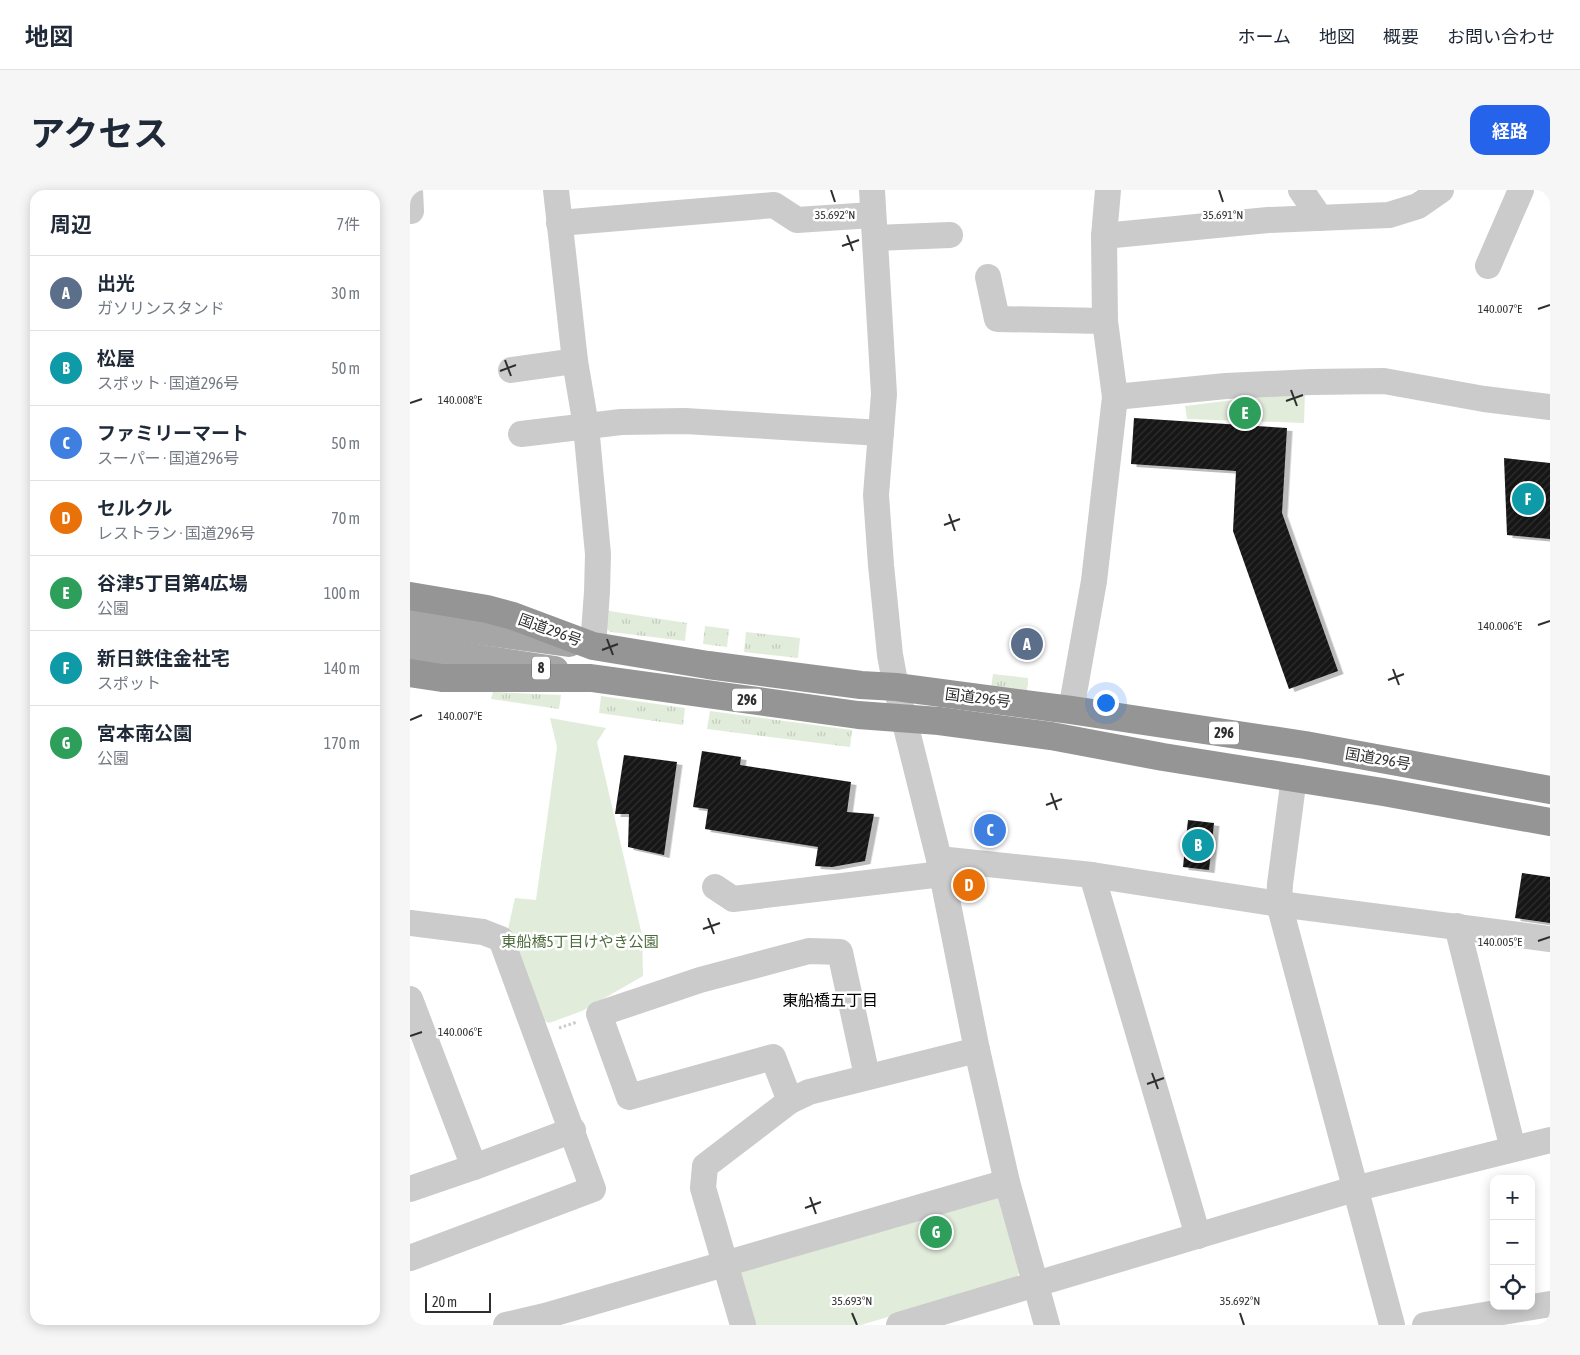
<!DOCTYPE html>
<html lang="ja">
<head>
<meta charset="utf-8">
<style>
	body { margin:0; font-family:"Asap Condensed","Noto Sans JP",sans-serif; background:#f6f6f7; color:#1f2937 }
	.controls { position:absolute; right:15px; bottom:15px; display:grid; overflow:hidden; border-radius:10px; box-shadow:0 2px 12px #0003 }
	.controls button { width:45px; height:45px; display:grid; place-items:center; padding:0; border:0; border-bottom:1px solid #e0e1e3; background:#fff; color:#1f2937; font:25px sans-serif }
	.scale { position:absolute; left:15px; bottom:12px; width:66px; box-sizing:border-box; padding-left:5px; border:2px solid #2e2e2e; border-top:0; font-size:14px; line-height:18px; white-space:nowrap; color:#2e2e2e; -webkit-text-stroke:4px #fff; paint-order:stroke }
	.you { position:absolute; left:695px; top:512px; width:18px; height:18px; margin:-12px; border:4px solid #fff; border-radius:50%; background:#1a73e8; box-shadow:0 0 0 8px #1a73e833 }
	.badge { display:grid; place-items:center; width:32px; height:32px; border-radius:50%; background:#2563eb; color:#fff; font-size:16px; font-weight:700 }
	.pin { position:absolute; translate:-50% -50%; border:2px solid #fff; box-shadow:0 1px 5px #0006 }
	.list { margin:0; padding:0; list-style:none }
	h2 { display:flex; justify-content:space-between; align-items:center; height:65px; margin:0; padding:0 20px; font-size:21px }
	h2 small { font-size:16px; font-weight:400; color:#747a83 }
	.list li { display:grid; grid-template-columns:32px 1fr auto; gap:15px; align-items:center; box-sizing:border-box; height:75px; padding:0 20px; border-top:1px solid #e0e1e3 }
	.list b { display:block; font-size:19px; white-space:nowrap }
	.list p { margin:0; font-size:16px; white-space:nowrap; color:#747a83 }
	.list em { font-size:16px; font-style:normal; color:#747a83 }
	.icon { flex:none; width:28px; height:28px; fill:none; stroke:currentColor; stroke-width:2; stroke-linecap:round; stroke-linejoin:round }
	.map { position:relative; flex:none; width:1140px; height:1135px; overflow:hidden; border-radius:15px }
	header { display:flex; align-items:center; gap:30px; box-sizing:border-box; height:70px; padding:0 25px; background:#fff; border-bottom:1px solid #e0e1e3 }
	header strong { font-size:24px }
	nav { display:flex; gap:28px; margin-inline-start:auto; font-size:18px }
	.intro { display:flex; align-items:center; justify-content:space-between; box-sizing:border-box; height:120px; padding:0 30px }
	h1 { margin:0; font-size:35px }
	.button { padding:12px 22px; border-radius:15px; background:#2563eb; color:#fff; font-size:18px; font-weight:700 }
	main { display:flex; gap:30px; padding:0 30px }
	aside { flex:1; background:#fff; border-radius:15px; box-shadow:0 2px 12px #0003 }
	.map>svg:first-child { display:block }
	.grass { fill:url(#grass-tufts) }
	.park { fill:#e2ecdb }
	.building { fill:url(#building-hatch); filter:url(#shadow) }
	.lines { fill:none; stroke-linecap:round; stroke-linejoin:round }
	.path { stroke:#cbcbcb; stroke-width:3; stroke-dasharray:2.5 2.5; stroke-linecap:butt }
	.minor { stroke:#cbcbcb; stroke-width:26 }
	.major { stroke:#a6a6a6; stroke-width:28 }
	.highway { stroke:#959595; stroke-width:28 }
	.ticks { fill:none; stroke:#2e2e2e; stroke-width:2 }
	.labels { text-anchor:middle; stroke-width:5; stroke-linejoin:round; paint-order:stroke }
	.shield { fill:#fff; stroke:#6d6d6d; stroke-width:1 }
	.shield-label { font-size:14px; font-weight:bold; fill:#2e2e2e }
	.street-label { font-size:15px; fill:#2e2e2e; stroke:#fff }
	.park-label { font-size:15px; fill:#4c6b3a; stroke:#fff }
	.neighbourhood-label { font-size:16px; fill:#000; stroke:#fff }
	.ticks-label { font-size:12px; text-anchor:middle; fill:#2e2e2e; stroke:#fff; stroke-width:5; stroke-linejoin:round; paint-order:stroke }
</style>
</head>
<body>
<header>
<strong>地図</strong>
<nav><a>ホーム</a><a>地図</a><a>概要</a><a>お問い合わせ</a></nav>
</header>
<div class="intro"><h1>アクセス</h1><a class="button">経路</a></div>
<main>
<aside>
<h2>周辺<small>7件</small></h2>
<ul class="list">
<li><span class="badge" style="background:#5c6f8a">A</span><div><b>出光</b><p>ガソリンスタンド</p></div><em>30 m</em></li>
<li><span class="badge" style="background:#0f9aa8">B</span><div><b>松屋</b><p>スポット · 国道296号</p></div><em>50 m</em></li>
<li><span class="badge" style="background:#3f7fe0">C</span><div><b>ファミリーマート</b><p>スーパー · 国道296号</p></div><em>50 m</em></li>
<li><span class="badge" style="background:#e8710a">D</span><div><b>セルクル</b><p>レストラン · 国道296号</p></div><em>70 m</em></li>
<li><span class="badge" style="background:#2e9e5b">E</span><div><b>谷津5丁目第4広場</b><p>公園</p></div><em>100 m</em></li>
<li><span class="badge" style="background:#0f9aa8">F</span><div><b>新日鉄住金社宅</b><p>スポット</p></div><em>140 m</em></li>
<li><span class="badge" style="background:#2e9e5b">G</span><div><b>宮本南公園</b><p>公園</p></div><em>170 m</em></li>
</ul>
</aside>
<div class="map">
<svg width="1140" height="1135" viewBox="0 0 1140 1135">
	<defs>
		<pattern id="grass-tufts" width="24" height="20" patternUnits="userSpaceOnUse" patternTransform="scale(1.25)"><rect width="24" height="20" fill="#e2ecdb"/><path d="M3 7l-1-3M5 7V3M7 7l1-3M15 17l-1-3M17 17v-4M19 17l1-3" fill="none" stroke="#c2cbbc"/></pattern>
		<pattern id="building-hatch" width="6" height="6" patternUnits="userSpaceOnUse" patternTransform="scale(1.25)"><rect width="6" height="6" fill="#151515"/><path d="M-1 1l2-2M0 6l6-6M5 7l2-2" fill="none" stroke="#2f2f2f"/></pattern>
		<filter id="shadow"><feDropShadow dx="5.5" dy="3" stdDeviation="0" flood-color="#0004"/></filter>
	</defs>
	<rect width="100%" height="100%" fill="#fff"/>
	<g class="grass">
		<path d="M193,420L277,433L275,451L201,442L195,438Z"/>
		<path d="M295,436L319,439L317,457L293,454Z"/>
		<path d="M336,442L390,448L388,468L334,462Z"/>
		<path d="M583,484L618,488L617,502L581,498Z"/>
		<path d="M83,502L151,505L149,519L81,509Z"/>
		<path d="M191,506L275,518L273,535L189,523Z"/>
		<path d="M300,521L442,540L440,557L297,539Z"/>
	</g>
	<g class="park">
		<path d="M895,201L894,233L777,229L775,216Z"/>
		<path d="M140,528L196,538L187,552L232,745L233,786L172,821L139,833L129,828L98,739L105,708L126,710L147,557Z"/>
		<path d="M584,1005L592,1010L611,1079L606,1089L451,1135H344L328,1083Z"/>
	</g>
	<g class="building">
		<path d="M724,228L877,238L872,323L928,481L879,499L823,341L826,281L721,274Z"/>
		<path d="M1094,268L1140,273V349L1097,345Z"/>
		<path d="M292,561L331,567L330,575L441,592L437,622L464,624L455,671L422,677L405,676L408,657L295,639L298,619L283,617Z"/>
		<path d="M214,565L267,572L254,665L218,657L219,624H205Z"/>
		<path d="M778,630L804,633L799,680L773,677Z"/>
		<path d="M1112,683L1140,687V733L1105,728Z"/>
	</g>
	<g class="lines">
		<path class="path" d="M149,838L167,832"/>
		<g class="minor">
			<path d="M146,0L165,171L176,236L188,364L187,402L183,456"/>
			<path d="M462,0L474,204L466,305L471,375L480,465L486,497L529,669L567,860L597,992L637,1135"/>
			<path d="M891,0L910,28"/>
			<path d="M0,21H1L0,0"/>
			<path d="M149,33L364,15L387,30L462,25"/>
			<path d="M694,46L858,30L979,25L1008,16L1031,0"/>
			<path d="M465,48L540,45"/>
			<path d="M1078,76L1111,0"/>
			<path d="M578,87L587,129L695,131"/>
			<path d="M101,180L165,171"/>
			<path d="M705,207L816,196L902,192L974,191L1074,209L1140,217"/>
			<path d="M111,244L211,232L275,231L471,243"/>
			<path d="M661,520L684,391L705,207L695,131L694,46L698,0"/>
			<path d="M884,587L870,694L869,714L982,1135"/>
			<path d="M529,669L682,685L869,714L1140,749"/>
			<path d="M682,685L788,1046"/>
			<path d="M305,697L323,709L532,684"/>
			<path d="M0,733L73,742L91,749L183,999L0,1068"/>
			<path d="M1047,736L1103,959"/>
			<path d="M0,809L64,977"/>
			<path d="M380,911L363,867L219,907L189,824L290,790L399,761L430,762L457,886"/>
			<path d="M0,999L64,977L163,940"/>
			<path d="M96,1135L135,1126L597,992"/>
			<path d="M333,1135L293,998L295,976L380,911L399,902L567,860"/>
			<path d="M489,1135L944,999L1140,950"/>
			<path d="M1015,1135L1140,1114"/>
		</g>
		<g class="major">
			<path d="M0,431L159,453"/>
			<path d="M0,458L145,480"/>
		</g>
		<g class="highway">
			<path d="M0,406L77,419L103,426L183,456L298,475L451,495L486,497L661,520L895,555L1140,600"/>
			<path d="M0,483L32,488H181L448,525L529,531L641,546L753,567L973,602L1140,632"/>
		</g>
	</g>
	<path class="ticks" d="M421,0L425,12M809,0L813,12M437,45L443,61M432,56L449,50M1128,119L1140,115M95,170L101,186M90,181L106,175M881,200L887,216M876,211L893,205M0,213L12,209M539,324L545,341M534,335L550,329M1128,435L1140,431M197,449L203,465M192,460L208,454M983,479L989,495M978,490L994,484M0,530L12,525M641,603L647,620M636,615L652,609M298,728L304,744M293,739L310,733M1128,751L1140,747M0,846L12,842M742,883L748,899M737,894L754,888M400,1007L406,1024M395,1018L411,1012M442,1123L447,1135M830,1123L834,1135"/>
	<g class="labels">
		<g class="shield">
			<rect x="122" y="466.5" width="18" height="23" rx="4"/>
			<rect x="322" y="498.5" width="30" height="23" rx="4"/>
			<rect x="799" y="531.5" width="30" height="23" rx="4"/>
		</g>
		<g class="shield-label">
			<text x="131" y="483">8</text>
			<text x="337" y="515">296</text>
			<text x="814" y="548">296</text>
		</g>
		<g class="street-label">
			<text transform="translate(140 440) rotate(20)" y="5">国道296号</text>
			<text transform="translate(568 508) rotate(7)" y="5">国道296号</text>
			<text transform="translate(968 569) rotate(10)" y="5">国道296号</text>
		</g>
		<g class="park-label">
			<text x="170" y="757">東船橋5丁目けやき公園</text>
		</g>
		<g class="neighbourhood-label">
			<text x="420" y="816">東船橋五丁目</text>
		</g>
	</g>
	<g class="ticks-label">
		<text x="425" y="29">35.692°N</text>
		<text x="813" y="29">35.691°N</text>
		<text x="1090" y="123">140.007°E</text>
		<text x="50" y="214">140.008°E</text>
		<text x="1090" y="440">140.006°E</text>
		<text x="50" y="530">140.007°E</text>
		<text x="1090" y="756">140.005°E</text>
		<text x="50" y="846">140.006°E</text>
		<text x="442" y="1115">35.693°N</text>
		<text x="830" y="1115">35.692°N</text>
	</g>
</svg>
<div class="controls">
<button>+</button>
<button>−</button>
<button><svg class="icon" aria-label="locate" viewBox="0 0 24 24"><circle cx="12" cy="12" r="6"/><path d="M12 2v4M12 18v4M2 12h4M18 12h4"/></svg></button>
</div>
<div class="scale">20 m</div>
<div class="you"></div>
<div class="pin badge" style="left:617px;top:454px;background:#5c6f8a">A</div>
<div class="pin badge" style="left:788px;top:655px;background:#0f9aa8">B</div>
<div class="pin badge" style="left:580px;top:640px;background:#3f7fe0">C</div>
<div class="pin badge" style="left:559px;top:695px;background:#e8710a">D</div>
<div class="pin badge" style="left:835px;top:223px;background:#2e9e5b">E</div>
<div class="pin badge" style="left:1118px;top:309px;background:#0f9aa8">F</div>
<div class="pin badge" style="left:526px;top:1042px;background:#2e9e5b">G</div>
</div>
</main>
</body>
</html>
